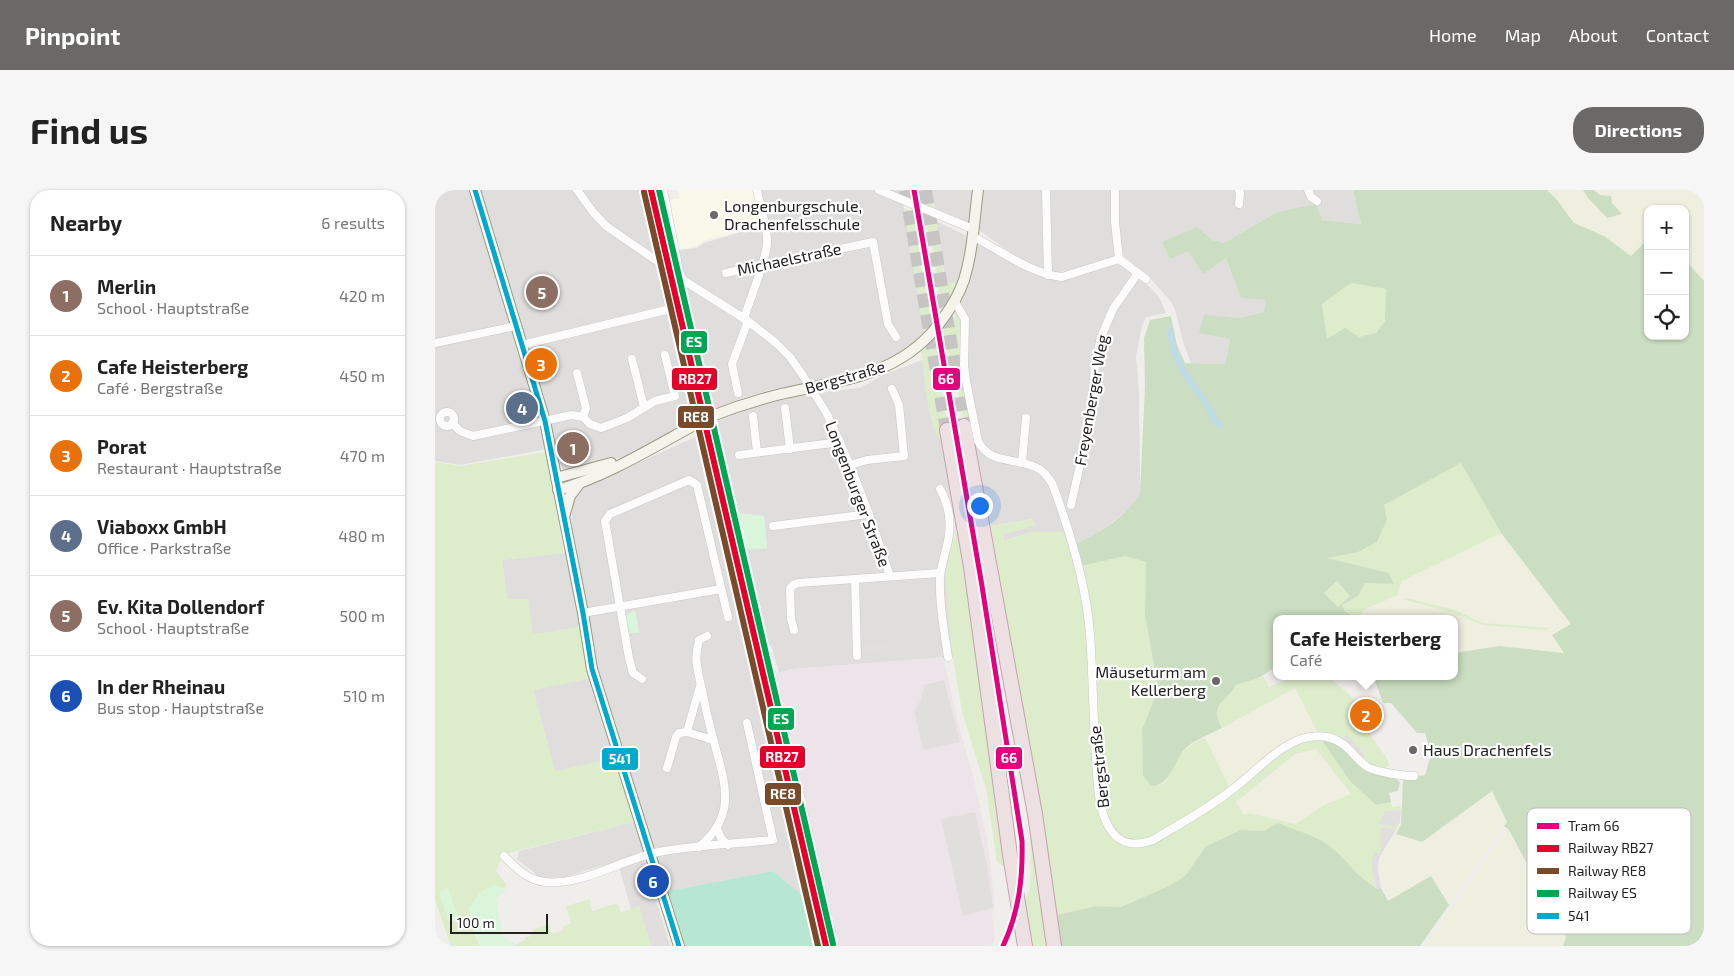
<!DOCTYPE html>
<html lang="en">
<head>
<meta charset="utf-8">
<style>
	body { margin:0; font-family:"Exo 2",sans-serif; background:#f6f6f6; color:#222 }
	.controls { position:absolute; right:15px; top:15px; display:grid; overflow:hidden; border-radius:10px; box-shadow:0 1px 4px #0004 }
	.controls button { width:45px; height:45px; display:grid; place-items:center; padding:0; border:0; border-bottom:1px solid #e0e0e0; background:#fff; color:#222; font:25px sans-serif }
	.scale { position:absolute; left:15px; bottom:12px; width:98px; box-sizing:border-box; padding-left:5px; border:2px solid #222; border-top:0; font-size:14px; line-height:18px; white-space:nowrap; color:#222; -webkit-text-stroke:4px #fff; paint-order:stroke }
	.you { position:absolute; left:544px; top:315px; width:18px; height:18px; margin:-12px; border:4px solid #fff; border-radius:50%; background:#1a73e8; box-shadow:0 0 0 8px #1a73e833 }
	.badge { display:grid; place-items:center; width:32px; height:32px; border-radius:50%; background:#6a6968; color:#fff; font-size:16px; font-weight:700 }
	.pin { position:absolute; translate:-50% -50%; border:2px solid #fff; box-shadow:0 1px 5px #0006 }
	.popup { position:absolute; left:838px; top:425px; width:185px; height:65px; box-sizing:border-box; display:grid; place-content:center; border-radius:10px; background:#fff; filter:drop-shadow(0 1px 4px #0005); font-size:16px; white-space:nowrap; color:#767676 }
	.popup b { font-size:19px; color:#222 }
	.popup::after { content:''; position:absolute; left:50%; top:100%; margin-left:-10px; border:10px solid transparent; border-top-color:#fff }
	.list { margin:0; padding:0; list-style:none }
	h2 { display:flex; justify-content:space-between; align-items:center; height:65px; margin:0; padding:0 20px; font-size:21px }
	h2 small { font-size:16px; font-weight:400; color:#767676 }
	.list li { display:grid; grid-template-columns:32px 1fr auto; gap:15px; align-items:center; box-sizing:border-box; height:80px; padding:0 20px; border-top:1px solid #e0e0e0 }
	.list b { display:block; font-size:19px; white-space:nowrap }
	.list p { margin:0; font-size:16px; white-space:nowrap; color:#767676 }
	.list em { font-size:16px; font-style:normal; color:#767676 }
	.icon { flex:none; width:28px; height:28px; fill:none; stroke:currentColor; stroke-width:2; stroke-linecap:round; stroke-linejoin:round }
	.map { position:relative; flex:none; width:1269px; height:756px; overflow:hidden; border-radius:20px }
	header { display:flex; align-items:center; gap:30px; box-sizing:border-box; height:70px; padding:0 25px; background:#6a6968; color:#fff }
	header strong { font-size:24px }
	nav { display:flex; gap:28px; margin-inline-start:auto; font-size:18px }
	.intro { display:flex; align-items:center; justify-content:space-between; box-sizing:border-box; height:120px; padding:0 30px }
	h1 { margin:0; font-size:35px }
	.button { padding:12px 22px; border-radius:20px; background:#6a6968; color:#fff; font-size:18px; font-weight:700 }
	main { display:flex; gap:30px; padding:0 30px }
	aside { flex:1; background:#fff; border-radius:20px; box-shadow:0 1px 4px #0004 }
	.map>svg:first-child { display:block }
	.residential { fill:#dfdedc }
	.industrial { fill:#ede4e9 }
	.education { fill:#f8f7e8 }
	.farmland { fill:#efefdf; fill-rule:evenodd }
	.grass { fill:#ddeccb; fill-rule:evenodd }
	.forest { fill:#cbdec1; fill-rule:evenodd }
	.park { fill:#daf5da }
	.pitch { fill:#b7e6d2 }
	.parking { fill:#e0dfde }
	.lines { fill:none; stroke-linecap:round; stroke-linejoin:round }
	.canal { stroke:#bfdbe3; stroke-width:7 }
	.secondary-tunnel { stroke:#c7c5c3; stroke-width:10; stroke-dasharray:10 5; stroke-linecap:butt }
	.highway-tunnel { stroke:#c7c5c3; stroke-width:14; stroke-dasharray:14 7; stroke-linecap:butt }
	.street-casing { stroke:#c9c8c7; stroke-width:9 }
	.secondary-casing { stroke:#999a82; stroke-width:12 }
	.highway-casing { stroke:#c5a2ac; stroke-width:16 }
	.street { stroke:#fdfcfc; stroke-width:8 }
	.secondary { stroke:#f4f4ed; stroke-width:10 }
	.highway { stroke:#ece0e2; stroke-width:14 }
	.tram { stroke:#ccc; stroke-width:1 }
	.rail { stroke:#ccc; stroke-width:2; stroke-dasharray:10 10; stroke-linecap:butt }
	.bus-1-casing { stroke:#fff; stroke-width:9 }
	.bus-1 { stroke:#00a9ce; stroke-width:5 }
	.rail-1-casing { stroke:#fff; stroke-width:10 }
	.rail-2-casing { stroke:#fff; stroke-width:10 }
	.rail-3-casing { stroke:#fff; stroke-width:10 }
	.rail-1 { stroke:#e4002b; stroke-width:6 }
	.rail-2 { stroke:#7a4b2a; stroke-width:6 }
	.rail-3 { stroke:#00a651; stroke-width:6 }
	.tram-1-casing { stroke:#fff; stroke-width:9 }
	.tram-1 { stroke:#e5007d; stroke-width:5 }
	.poi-dot { fill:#6a6968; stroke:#fff; stroke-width:2 }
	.labels { text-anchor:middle; stroke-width:4.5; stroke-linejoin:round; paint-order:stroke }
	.poi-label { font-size:16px; fill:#222; stroke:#fff; text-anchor:start }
	.street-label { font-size:16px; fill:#222; stroke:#fff }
	.key { fill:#fff; stroke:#bdbdbd; stroke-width:1 }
	.key-label { font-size:14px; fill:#222 }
	.line-badge { stroke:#fff; stroke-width:2 }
	.badge-label { font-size:14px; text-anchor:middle; font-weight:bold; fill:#fff }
</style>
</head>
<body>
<header>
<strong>Pinpoint</strong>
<nav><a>Home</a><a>Map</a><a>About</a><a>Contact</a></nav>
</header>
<div class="intro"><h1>Find us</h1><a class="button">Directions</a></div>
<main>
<aside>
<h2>Nearby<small>6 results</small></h2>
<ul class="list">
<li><span class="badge" style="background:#8d6e63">1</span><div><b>Merlin</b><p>School · Hauptstraße</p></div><em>420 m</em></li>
<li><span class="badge" style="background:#e8710a">2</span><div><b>Cafe Heisterberg</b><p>Café · Bergstraße</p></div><em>450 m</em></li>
<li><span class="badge" style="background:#e8710a">3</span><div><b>Porat</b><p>Restaurant · Hauptstraße</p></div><em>470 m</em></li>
<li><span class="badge" style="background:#5c6f8a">4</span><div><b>Viaboxx GmbH</b><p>Office · Parkstraße</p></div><em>480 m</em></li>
<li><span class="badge" style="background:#8d6e63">5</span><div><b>Ev. Kita Dollendorf</b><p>School · Hauptstraße</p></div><em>500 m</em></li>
<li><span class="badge" style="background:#1a4fb4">6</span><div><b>In der Rheinau</b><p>Bus stop · Hauptstraße</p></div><em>510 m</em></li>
</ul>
</aside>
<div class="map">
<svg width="1269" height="756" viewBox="0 0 1269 756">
	<rect width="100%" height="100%" fill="#f0eeeb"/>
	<g class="residential">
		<path d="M0,0H40L118,258L25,275L0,271Z"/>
		<path d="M42,0H212L244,143L266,228L195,265L128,284L106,197Z"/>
		<path d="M320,0H466L489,144L460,167L437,177L371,196L338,199L304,209L277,220L250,106L243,60L261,58L269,53L307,42L325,40Z"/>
		<path d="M497,0H918L926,34L887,30L881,14L842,22L789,53L777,50L753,61L791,68L806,107L831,110L829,122L805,128L769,126L795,148L790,174L756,173L749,155L740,120L736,112L717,90L688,65L657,76L618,83L586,70L531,31L500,20Z"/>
		<path d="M501,31L530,45L580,73L607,86L624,91L678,72L683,73L711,93L724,107L731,123L711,127L707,136L701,166L704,202L705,304L697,316L662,345L633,357L628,342H596L569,351L568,344L601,335L596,329L556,336L544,283L524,170L522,130L513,106Z"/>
		<path d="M495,167L520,340L511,386L519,467L357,479L344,483L336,455H331L308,360L332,358L329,326L301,323L279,232L323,216L368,205L378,208L391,202L425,198L448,185Z"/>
		<path d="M267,244L278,295L373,696L366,704L338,681L233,701L224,671L205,664L130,687L106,688L82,669L84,661L199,632L120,582L98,500L144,437L97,445L72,409L67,370L129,363L140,360L137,338L136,316L144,299L172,287Z"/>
	</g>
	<path class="industrial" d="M508,467L522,529L539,590L552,649L560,714L557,724L560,747L556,756H401L338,484L357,479Z"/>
	<path class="education" d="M243,0H318L324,39L307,41L269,51L261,57L243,60L233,10L245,8Z"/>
	<g class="farmland">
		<path d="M1112,0H1148L1153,8L1172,28L1187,24L1177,12L1159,0H1269V91L1250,70V19H1213V49L1197,66L1169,46L1139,33L1122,10Z"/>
		<path d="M1066,343L1136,434L1130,463L1064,456L1020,463V429H925L929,419L959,406L967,391ZM972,410L988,412L1007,417L1048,433L1114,438L1110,440L1047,435L1019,423Z"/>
		<path d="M860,498L883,543L795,599L770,548Z"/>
		<path d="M882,559L916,604L889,615L860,634L815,623L809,625L801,612L860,564Z"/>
		<path d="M1057,601L1072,632L1014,715L996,687L955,710L948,695L946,675L948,664L961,644L988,652Z"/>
		<path d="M1072,638L1131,747L1128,756H990Z"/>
	</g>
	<g class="grass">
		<path d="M482,0H497L499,18L473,8Z"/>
		<path d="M469,18L501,31L510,94L522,92L504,125L503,92L497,54L491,35L483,36C482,63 487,89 495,115H497L500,130L489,143Z"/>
		<path d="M916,93L951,99C951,107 953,124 950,131C943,151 910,148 892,150L887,114Z"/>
		<path d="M518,127L523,128L526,133L525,170L536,238L527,224L519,178L511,158L508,140Z"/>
		<path d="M501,147L503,160V181L511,227L507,241L523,335L571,678L562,672L551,599L527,522L516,455L510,385L521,341L506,250C492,238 489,181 486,161Z"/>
		<path d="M110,262L129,363L67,370L72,409H93L98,444L144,437L153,489L98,500L120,581L179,568L199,632L69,664L61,681L71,694L70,699L59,695L46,702L34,718L39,743L45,756H16L0,710V272L26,276ZM13,699L23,726L20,727L21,729L15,732L4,702Z"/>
		<path d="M1026,273L1066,343L967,391L962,406C955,406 953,410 947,412C937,417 928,416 925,429C918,428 910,421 907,415L923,406L930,393L958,394L954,383L890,368L923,362L948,315Z"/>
		<path d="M596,329L601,335L569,344V351L596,342H628L643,383L651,428L662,614L665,625L693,656L703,658L719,653L860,553L886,549L915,591L941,615L956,612L957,617L965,616L966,620L950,621L965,633L961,640L946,637V660L937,681L940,697L928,690L921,681L843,633L829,641L806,640L771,656L750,686L734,696L686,717L661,716L622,725L556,336ZM881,559L916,604L889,615L860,634L815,623L809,625L801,612L860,564Z"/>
		<path d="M690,366L711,372L710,425L722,492L720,507L707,540L708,585L723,596L731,591C740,571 749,555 770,548L795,599L718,648L696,651L682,643L675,634L667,612L661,511L647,376Z"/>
		<path d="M902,391L915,406L902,418L889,403Z"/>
		<path d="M971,408L1020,420L1047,433L1115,438L1110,440L1047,435L1019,423L967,409Z"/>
		<path d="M828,486L834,497L861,486H892L914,504L920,511V523L953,570L954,576C943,583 936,576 928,569L931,566L912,545L906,549L883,543L860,498L787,538C773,514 791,513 801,495Z"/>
		<path d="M597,642L614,756H596L589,714L595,697L596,684L595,644Z"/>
		<path d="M155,709L157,721L182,713L186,722L204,716L216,756H77L90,750V747H94L99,739L114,734L116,742L119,743L127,741L129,736L136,733L131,716Z"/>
	</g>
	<g class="forest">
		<path d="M918,0H1112L1122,10L1139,33L1169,46L1196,66L1213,49V146H1250V70L1269,91V756H1128L1131,747L1074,640L1069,636L1072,632L1057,601L987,652L961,644L966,634L968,589L990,585L996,565L990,543H982L956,513H948L940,491L935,486H1020V463L1064,456L1129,463L1117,445L1136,434L1066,343L1026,273L949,315L952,329L942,352L923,362L892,368L954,383L959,394L930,393L923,406L907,415L910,421L922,429H842V473C833,487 816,490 801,495C791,513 773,514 787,538C776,544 756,551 749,560C738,573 735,596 716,596L708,586L707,540L720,507L722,492L710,425L711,372L690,366L647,376L641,354C666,343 690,327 705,304L710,196L709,148L715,130L736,126L742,155L750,173L790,174L795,149L764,143L769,125L805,128L829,122L831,110L806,108L791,68L768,84L753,61L735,69L727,52L762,37L777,50L789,53L842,22L881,14L887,30L926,34ZM916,93L951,99L950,131L941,143L924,147L910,138L892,149L887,114ZM902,391L915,406L903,417L889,403Z"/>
		<path d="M1148,0H1159L1165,5L1176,6L1177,13L1187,24L1172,28L1153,8Z"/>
		<path d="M886,549C905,551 907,561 921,571C934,580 951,581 965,592L963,601L954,603L956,612L941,615L915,591Z"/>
		<path d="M843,633C857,639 878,645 890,653C909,665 921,687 940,697L941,699L946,698L953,711L996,686L1014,715L985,756H626L622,725L661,716L686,717L734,696L750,686L771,656L806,640L829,641Z"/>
	</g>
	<g class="park">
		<path d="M301,323L329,326L332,358L309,360Z"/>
		<path d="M198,421L201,422L204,443H193L190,426Z"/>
		<path d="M59,695L71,701L61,709L68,747L80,753L76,756H46L40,743L34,718L46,702Z"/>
		<path d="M13,698L23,726L21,727V729L14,732L4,702Z"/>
	</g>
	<path class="pitch" d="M338,681L366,704L379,756H250L233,701Z"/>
	<g class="parking">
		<path d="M128,80L131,93L145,90L154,125L137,129L131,107L127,108L121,82Z"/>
		<path d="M459,452L460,459L428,462V455Z"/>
		<path d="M509,490L525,552L488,560L479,521L486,510L489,495Z"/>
		<path d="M912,545L931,566L928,569L907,549Z"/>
		<path d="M274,565L279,566L285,590L279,588Z"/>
		<path d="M966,620L965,633H963L960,637L944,634L950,621Z"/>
		<path d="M540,622L552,675L558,718L528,726L506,629Z"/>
		<path d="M946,637L961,640L944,668L943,681L946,698L941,699L937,681V670L940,663H945L946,660Z"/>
		<path d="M209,669L235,756H216L204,716L196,719L184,677Z"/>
	</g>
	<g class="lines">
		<path class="canal" d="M735,141L739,161L748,181L771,213L781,232L785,235"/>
		<path class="secondary-tunnel" d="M261,234L277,226"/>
		<g class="highway-tunnel">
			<path d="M471,0L512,240"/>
			<path d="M490,0L529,236"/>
		</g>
		<defs>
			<g id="street">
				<path d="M228,0L244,81L248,90L313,131L341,153L355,167L367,184L392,224L415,275L434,324L455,386"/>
				<path d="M444,0L538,39"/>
				<path d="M611,0L613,85"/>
				<path d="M680,0V32L684,69"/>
				<path d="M804,0L805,4L804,14"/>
				<path d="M873,0L876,7L882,11"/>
				<path d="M537,46C567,61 594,83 627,87L684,69"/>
				<path d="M684,69L711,89"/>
				<path d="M291,83L438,52L453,134L461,147"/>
				<path d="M520,112L530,129L529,175L531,191L543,251C555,275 579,267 600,277C608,280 612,286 617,293C635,341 651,392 655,444C658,485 658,527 661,569C663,592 662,618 675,639C685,655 702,656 718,650C745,634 774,618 798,599C818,584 836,563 859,552C868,547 882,545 892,547C913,552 916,565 931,576C938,582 969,586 979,586"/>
				<path d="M309,129C315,107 330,75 332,54C333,35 325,18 322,0"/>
				<path d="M0,153L81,136"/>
				<path d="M87,155L235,119L225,73L171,36L158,22L142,0"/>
				<path d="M197,169L209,217"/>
				<path d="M142,183L151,218L148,227"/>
				<path d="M303,203L297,174L313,131"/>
				<path d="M350,218L355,259"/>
				<circle cx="12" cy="229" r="7"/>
				<path d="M318,226L322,262"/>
				<path d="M17,233L25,241L38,246L137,225L148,227L155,234L166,238L192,228L220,211L240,206L230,165"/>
				<path d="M304,265L405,252"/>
				<path d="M587,273L591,228"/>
				<path d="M415,275L432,270L469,266L464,215L457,199"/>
				<path d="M505,299C516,318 517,338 511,359C509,368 506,377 505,386C504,413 509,440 513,467"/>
				<path d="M636,315L656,225L660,174L666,147L678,119L703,83"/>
				<path d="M338,336L434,324"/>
				<path d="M420,389L422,466"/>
				<path d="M148,423L286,399"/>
				<path d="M359,440L356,429L355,399L358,395L363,393L505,383"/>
				<path d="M207,489L198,483L194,468L170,331L175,324L254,290L262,295L293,427"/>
				<path d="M265,496L252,542L278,550"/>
				<path d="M232,578L241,547L244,543L252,542"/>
				<path d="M282,638L286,648L293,655"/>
				<path d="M264,657C304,624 289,591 278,548C273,531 270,513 266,496C262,477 259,469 264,450L272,446"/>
				<path d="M69,666C81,678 92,690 110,692C147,696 187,669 224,662C261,655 300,654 338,650L312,533"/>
			</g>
			<g id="secondary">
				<path d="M40,0L110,231L148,423L157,479L244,756"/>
				<path d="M277,226C300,217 322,210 346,204C409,190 470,185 509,127C518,115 524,104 529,90C538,61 539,30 543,0"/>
				<path d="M121,288L176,273"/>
				<path d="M123,300C172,286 217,258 261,234"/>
				<path d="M129,327L135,306L144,294"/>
			</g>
			<g id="highway">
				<path d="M529,236L600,624L619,756"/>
				<path d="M512,240L536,377L575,665L590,756"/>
			</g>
		</defs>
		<use href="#street" class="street-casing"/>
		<use href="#secondary" class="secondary-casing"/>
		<use href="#highway" class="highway-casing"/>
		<use href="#street" class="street"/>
		<use href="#secondary" class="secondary"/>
		<use href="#highway" class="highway"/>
		<g class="tram">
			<path d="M555,424L559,473"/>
			<path d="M561,485L572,533"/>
		</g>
		<path class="rail" d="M335,462L403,756"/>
		<defs>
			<path id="bus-1" d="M40,0L110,231L148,423L157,479L244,756"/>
		</defs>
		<use href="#bus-1" class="bus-1-casing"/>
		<use href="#bus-1" class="bus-1"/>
		<defs>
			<path id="rail-1" d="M216,0L391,756"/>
			<path id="rail-2" d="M209,2L383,756"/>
			<path id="rail-3" d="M224,0L398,754"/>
		</defs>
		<use href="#rail-1" class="rail-1-casing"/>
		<use href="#rail-2" class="rail-2-casing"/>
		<use href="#rail-3" class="rail-3-casing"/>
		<use href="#rail-1" class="rail-1"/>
		<use href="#rail-2" class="rail-2"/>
		<use href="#rail-3" class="rail-3"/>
		<defs>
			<path id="tram-1" d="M479,0L547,396L587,651C588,688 584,722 568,756"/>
		</defs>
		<use href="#tram-1" class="tram-1-casing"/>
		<use href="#tram-1" class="tram-1"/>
	</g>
	<g class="poi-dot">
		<circle cx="279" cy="25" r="5"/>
		<circle cx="781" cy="491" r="5"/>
		<circle cx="978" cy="560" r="5"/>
	</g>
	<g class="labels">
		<g class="poi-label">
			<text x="289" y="22">Longenburgschule,<tspan x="289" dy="18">Drachenfelsschule</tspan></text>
			<text x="771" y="488" text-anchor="end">Mäuseturm am<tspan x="771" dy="18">Kellerberg</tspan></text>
			<text x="988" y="566">Haus Drachenfels</text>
		</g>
		<g class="street-label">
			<text transform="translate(354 69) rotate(-12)" y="6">Michaelstraße</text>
			<text transform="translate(410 187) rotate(-16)" y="6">Bergstraße</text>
			<text transform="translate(656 210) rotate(-80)" y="6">Freyenberger Weg</text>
			<text transform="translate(423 304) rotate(69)" y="6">Longenburger Straße</text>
			<text transform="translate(664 577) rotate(-96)" y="6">Bergstraße</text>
		</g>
	</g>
	<rect x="1092" y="618" width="164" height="126" rx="8" class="key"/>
	<rect x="1102" y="633" width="22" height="6" fill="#e5007d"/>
	<rect x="1102" y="655" width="22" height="7" fill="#e4002b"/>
	<rect x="1102" y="678" width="22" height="6" fill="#7a4b2a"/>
	<rect x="1102" y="700" width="22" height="7" fill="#00a651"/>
	<rect x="1102" y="723" width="22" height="6" fill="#00a9ce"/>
	<g class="key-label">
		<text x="1133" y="641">Tram 66</text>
		<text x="1133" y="663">Railway RB27</text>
		<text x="1133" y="686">Railway RE8</text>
		<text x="1133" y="708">Railway ES</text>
		<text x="1133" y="731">541</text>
	</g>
	<g class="line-badge">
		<rect x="245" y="140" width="28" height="24" rx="5" fill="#00a651"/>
		<rect x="236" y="177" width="47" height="24" rx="5" fill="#e4002b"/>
		<rect x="497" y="177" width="29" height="24" rx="5" fill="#e5007d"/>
		<rect x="242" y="215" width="38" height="24" rx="5" fill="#7a4b2a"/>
		<rect x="332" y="517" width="28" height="24" rx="5" fill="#00a651"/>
		<rect x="324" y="555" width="47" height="24" rx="5" fill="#e4002b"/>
		<rect x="560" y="556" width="28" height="24" rx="5" fill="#e5007d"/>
		<rect x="166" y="557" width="38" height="24" rx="5" fill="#00a9ce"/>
		<rect x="329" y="592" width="38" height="24" rx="5" fill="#7a4b2a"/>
	</g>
	<g class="badge-label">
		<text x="259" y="157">ES</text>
		<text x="260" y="194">RB27</text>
		<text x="511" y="194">66</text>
		<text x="261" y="232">RE8</text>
		<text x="346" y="534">ES</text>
		<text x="347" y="572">RB27</text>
		<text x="574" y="573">66</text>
		<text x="185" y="574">541</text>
		<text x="348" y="609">RE8</text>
	</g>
</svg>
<div class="controls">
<button>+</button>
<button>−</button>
<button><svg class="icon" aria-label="locate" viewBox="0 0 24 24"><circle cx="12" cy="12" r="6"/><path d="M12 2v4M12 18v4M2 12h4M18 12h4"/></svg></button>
</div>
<div class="scale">100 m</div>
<div class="you"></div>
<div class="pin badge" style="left:138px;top:258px;background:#8d6e63">1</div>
<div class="pin badge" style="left:931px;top:525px;background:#e8710a">2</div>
<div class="popup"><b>Cafe Heisterberg</b>Café</div>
<div class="pin badge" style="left:106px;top:174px;background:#e8710a">3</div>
<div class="pin badge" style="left:87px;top:218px;background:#5c6f8a">4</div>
<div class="pin badge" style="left:107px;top:102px;background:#8d6e63">5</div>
<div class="pin badge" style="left:218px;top:691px;background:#1a4fb4">6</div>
</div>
</main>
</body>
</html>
